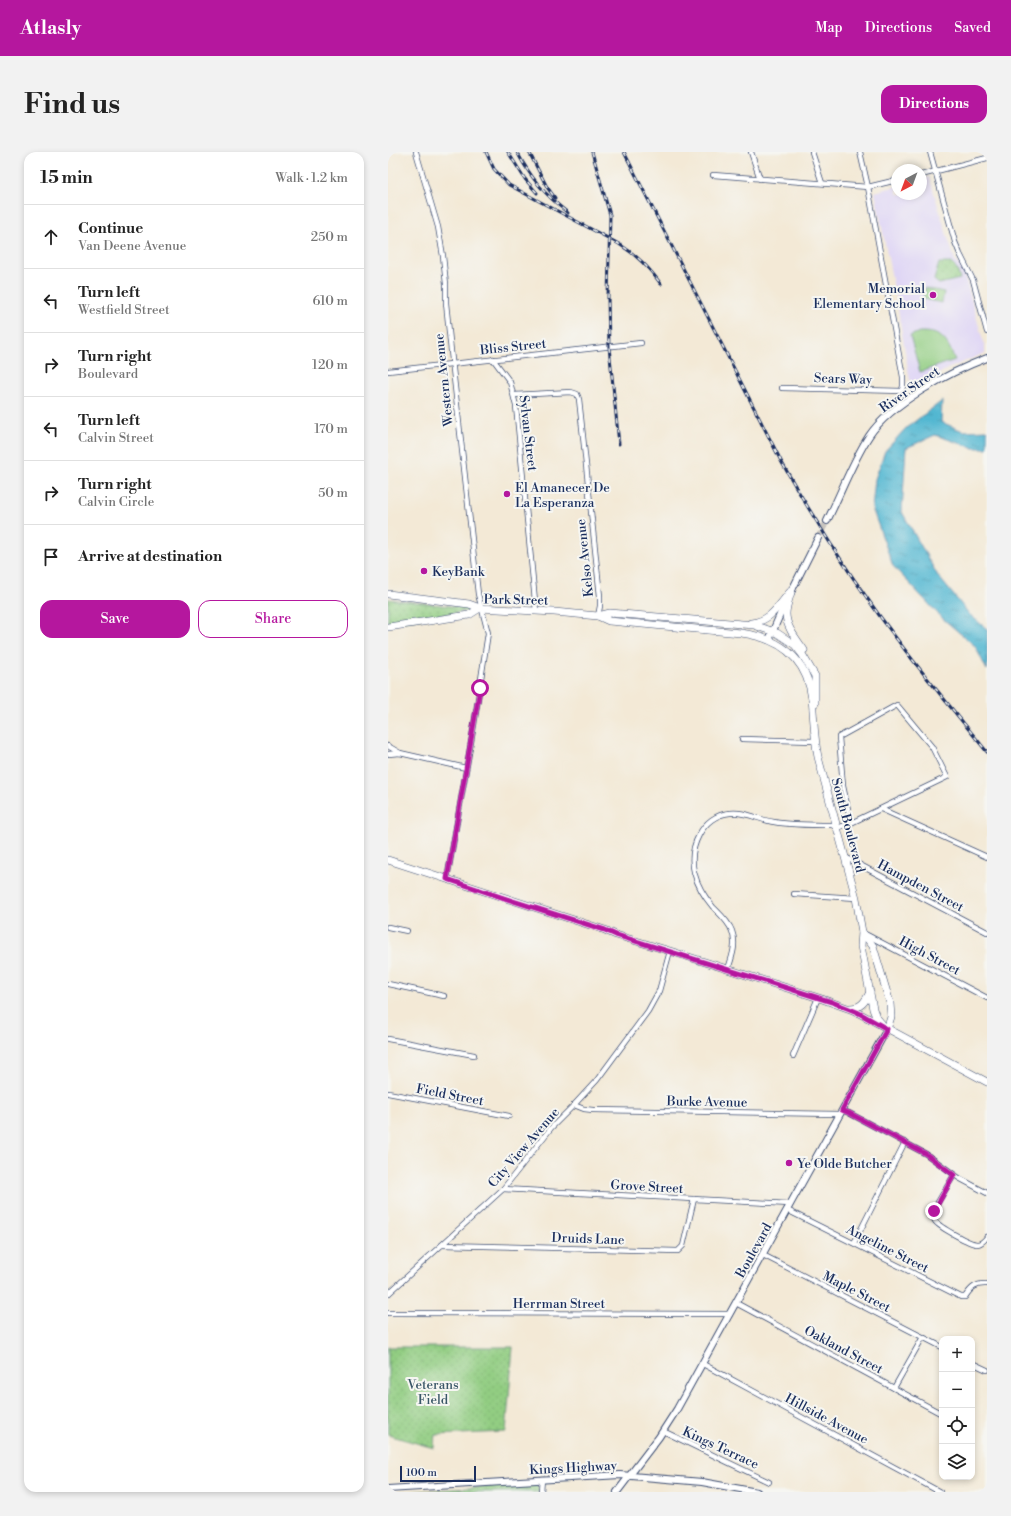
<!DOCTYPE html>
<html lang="en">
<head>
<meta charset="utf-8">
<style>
	body { margin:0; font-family:"Libre Bodoni",serif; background:#f2f2f2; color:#222 }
	.controls { position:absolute; right:12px; bottom:12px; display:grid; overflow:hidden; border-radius:8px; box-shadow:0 2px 6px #0003 }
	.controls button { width:36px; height:36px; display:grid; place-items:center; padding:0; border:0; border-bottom:1px solid #e0e0e0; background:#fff; color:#222; font:20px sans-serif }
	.compass { position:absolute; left:503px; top:12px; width:36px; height:36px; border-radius:50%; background:#fff; box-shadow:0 2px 6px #0003; rotate:221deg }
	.scale { position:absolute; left:12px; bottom:10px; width:76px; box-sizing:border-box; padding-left:4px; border:2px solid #1b2f5e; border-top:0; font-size:11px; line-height:14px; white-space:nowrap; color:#1b2f5e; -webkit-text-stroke:3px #f6f6f2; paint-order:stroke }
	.stop { position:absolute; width:12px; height:12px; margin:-9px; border:3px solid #b5179e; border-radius:50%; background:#fff }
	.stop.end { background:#b5179e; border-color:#fff; box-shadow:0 1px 4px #0008 }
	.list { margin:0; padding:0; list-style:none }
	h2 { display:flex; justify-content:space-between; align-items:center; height:52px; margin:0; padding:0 16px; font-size:17px }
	h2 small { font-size:13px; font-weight:400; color:#767676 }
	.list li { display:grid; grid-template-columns:26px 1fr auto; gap:12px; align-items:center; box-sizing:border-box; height:64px; padding:0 16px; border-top:1px solid #e0e0e0 }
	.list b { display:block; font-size:15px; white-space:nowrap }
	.list p { margin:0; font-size:13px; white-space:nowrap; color:#767676 }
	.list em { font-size:13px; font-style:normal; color:#767676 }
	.actions { display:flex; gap:8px; padding:12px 16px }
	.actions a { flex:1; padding:9px 0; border:1px solid #b5179e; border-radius:12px; text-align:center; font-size:14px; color:#b5179e }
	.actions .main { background:#b5179e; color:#fff }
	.icon { flex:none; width:22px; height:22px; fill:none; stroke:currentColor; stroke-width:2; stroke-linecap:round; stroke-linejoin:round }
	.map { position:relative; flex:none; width:599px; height:1340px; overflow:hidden; border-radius:12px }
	header { display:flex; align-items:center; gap:24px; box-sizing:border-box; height:56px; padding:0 20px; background:#b5179e; color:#fff }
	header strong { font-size:19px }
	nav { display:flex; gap:22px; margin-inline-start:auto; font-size:14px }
	.intro { display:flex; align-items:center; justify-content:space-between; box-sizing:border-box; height:96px; padding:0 24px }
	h1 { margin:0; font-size:28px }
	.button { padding:10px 18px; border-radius:12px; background:#b5179e; color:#fff; font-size:14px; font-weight:700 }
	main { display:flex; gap:24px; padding:0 24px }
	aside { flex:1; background:#fff; border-radius:12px; box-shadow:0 2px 6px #0003 }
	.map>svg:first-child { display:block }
	.built { fill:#dfd5f5 }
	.green { fill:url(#green-dots); stroke:#567e70 }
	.pitch { fill:#92cd82; stroke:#567e70 }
	.water { fill:url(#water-ripples); stroke:#367398 }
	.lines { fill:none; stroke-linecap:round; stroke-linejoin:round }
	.secondary-tunnel { stroke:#c8c4be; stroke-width:6; stroke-dasharray:6 3; stroke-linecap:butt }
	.street-casing { stroke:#3b4b70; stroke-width:6 }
	.secondary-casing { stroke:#3b4b70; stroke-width:8 }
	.primary-casing { stroke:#3b4b70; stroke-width:8 }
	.street { stroke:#fff; stroke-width:4.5 }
	.secondary { stroke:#fff; stroke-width:6 }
	.primary { stroke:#fff; stroke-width:7 }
	.rail-casing { stroke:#1b2f5e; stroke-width:3 }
	.rail { stroke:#f6f6f2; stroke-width:1.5; stroke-dasharray:4.5; stroke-linecap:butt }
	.route { stroke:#b5179e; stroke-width:5 }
	.poi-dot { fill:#b5179e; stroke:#f6f6f2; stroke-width:1.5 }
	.labels { text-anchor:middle; stroke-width:4; stroke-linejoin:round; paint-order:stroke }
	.poi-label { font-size:13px; fill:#1b2f5e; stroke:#f6f6f2; text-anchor:start }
	.street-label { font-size:13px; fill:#1b2f5e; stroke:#f6f6f2 }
	.park-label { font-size:13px; fill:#395667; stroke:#f6f6f2 }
</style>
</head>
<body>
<header>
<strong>Atlasly</strong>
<nav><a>Map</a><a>Directions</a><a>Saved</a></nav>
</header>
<div class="intro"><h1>Find us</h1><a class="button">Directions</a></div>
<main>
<aside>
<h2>15 min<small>Walk · 1.2 km</small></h2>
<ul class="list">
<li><svg class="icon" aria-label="ahead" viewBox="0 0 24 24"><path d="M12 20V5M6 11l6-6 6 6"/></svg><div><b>Continue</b><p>Van Deene Avenue</p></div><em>250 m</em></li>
<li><svg class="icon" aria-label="left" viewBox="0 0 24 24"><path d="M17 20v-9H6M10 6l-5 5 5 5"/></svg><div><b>Turn left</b><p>Westfield Street</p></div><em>610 m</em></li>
<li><svg class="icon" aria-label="right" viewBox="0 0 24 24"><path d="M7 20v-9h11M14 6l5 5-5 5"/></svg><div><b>Turn right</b><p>Boulevard</p></div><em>120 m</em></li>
<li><svg class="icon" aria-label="left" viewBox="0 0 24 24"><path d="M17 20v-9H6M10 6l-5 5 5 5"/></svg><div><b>Turn left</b><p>Calvin Street</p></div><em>170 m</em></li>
<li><svg class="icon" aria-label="right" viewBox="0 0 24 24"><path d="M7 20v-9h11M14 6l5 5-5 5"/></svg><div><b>Turn right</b><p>Calvin Circle</p></div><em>50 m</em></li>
<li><svg class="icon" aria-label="arrive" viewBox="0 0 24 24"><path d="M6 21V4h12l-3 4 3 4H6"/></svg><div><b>Arrive at destination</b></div></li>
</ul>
<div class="actions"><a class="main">Save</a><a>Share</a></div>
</aside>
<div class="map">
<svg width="599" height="1340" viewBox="0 0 599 1340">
	<defs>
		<pattern id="green-dots" width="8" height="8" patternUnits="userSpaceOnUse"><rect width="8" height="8" fill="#92cd82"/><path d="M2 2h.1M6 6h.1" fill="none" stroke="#7db073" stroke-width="1.8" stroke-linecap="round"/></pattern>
		<pattern id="water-ripples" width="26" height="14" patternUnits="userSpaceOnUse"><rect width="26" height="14" fill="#52b7d1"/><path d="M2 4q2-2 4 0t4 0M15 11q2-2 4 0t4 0" fill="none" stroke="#4395ad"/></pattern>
	</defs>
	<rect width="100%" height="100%" fill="#f6f6f2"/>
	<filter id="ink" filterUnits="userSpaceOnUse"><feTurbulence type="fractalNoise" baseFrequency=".025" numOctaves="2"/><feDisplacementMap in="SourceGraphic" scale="8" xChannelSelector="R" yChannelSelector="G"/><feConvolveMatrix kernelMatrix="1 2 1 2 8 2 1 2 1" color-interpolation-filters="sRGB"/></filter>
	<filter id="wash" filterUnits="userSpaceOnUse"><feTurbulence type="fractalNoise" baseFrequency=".012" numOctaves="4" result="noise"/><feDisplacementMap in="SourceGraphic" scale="16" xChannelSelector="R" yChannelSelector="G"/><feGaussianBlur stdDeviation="0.9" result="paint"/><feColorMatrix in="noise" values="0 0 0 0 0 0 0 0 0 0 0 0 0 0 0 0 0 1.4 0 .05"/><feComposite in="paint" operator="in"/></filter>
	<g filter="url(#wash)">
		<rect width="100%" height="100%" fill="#f3e9d6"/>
		<path class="built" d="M541,25L567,109L575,118L597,196V201L559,217L530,234H524L522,229L510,157L487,40L509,34V42H533V27Z"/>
		<g class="green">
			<path d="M551,111H563L569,117L572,127L551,132L546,128Z"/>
			<path d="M0,447L80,456V459L0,471Z"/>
			<path d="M0,1195H125L118,1280L47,1283L46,1296L0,1283Z"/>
			<path d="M146,1332L150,1334L151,1340H17Z"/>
		</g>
		<g class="pitch">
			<path d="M537,136L556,140L554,151L535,147Z"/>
			<path d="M531,180C554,179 559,188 567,208L532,220L522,184Z"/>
		</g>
		<path class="water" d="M554,249L553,270L575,279L599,278V296H586L547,283L518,296L514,360L550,424L582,463L599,477V518L587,494L554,466L505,414L484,356L487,327L497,299L518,276Z"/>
	</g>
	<g filter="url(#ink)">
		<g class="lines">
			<path class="secondary-tunnel" d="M430,386L439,369"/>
			<defs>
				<g id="street">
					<path d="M28,0L50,75L55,104L58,132V151L63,199L90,442L100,481L86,573L59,727"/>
					<path d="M363,0L372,27"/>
					<path d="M424,0L434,31"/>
					<path d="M472,0L480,35L515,225V234L510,254"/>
					<path d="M542,0L567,90L572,102L585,128L599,180"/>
					<path d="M325,23L480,35L509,28"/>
					<path d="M533,23L599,6"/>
					<path d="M105,207L122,230L128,254L148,459"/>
					<path d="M0,219L253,191"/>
					<path d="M394,236L515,239"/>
					<path d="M126,243L183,240L189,242L191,247L212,444V454L210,464"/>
					<path d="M354,587L427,589"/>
					<path d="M0,594L12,601"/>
					<path d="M0,602L12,601L78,616"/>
					<path d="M493,657L599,705"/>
					<path d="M457,705L599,780"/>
					<path d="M406,742L468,746"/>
					<path d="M0,775L19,779"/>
					<path d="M477,782L599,846"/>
					<path d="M340,817C344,805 349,792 344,779C341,770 332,762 325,755C308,735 297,709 311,683C317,671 328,662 342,661C357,659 371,668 386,670C401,673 427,673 444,673L449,676L463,671L559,625L544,595L509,553L451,585L455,634L463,671"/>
					<path d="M0,832L56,844"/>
					<path d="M0,887L86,903"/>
					<path d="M405,904L430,846"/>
					<path d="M0,941L121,964"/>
					<path d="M186,953L196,957L205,958L452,962"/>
					<path d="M454,958L461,961L538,1002L571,1026L599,1041"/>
					<path d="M566,1023L546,1057C545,1062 544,1065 547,1069C551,1075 582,1092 589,1092C593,1092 596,1089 599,1085"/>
					<path d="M115,1037L402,1052"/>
					<path d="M399,1058L573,1145H577C583,1136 588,1131 599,1132"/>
					<path d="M466,1091L517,990"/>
					<path d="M54,1093L290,1099L295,1094L306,1047"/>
					<path d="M375,1103L554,1195"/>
					<path d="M0,1142L115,1037L163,976L186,953L209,928L260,859L271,839L282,799"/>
					<path d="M348,1151L554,1262"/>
					<path d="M0,1161L342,1162"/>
					<path d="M584,1211L599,1218"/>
					<path d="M315,1212L552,1340"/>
					<path d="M506,1236L535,1185"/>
					<path d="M275,1279L381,1330"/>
					<path d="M153,1340L154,1327"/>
				</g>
				<g id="secondary">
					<path d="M439,369C453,341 464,310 481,284C503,251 562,220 599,206"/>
					<path d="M381,488L394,458L430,386"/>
					<path d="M0,1337L232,1323L314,1330L369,1340"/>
					<path d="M229,1340L271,1285L289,1257L499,877"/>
				</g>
				<g id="primary">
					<path d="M404,437C402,445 398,453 398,462C398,475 409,488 416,498"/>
					<path d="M0,442L81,452L92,456"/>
					<path d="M210,464L221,469L353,481C392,486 419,506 424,547C426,566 426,586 430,605L468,746L474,780L473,794L485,857L488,865L494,872"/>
					<path d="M363,471C383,469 390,454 402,440"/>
					<path d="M0,475L81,463L92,456L166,460L210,464L222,461L366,473L389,481L407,493L414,502L427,524V551"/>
					<path d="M0,708L217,778L228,783L282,799L434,847L465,858L599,930"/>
					<path d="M474,780L485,794L502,851L503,865L499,877"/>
					<path d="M462,856C473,856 477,850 482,840"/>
				</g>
			</defs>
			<use href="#street" class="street-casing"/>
			<use href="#secondary" class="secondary-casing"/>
			<use href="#primary" class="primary-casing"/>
			<use href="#street" class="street"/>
			<use href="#secondary" class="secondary"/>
			<use href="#primary" class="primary"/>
			<defs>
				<g id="rail">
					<path d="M98,0L106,17L121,33L231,92C250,104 260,115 273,132"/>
					<path d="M120,0L137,27L149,41"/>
					<path d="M129,0C143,26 156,42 180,61"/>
					<path d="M141,0L159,35L167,46"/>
					<path d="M204,0L222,63L220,145L221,195L231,292"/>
					<path d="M236,0L393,309C430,375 471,438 517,498C543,532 572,566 599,600"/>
				</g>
			</defs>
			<use href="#rail" class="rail-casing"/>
			<use href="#rail" class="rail"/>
		</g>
	</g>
	<g class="lines" filter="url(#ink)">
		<path class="route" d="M92,536L59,727L122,748L217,778L228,783L444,850L469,860L499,877L454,958L461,961L538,1002L566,1023L546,1059"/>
	</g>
	<g class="poi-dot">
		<circle cx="545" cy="143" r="4"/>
		<circle cx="119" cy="342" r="4"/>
		<circle cx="36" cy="419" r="4"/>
		<circle cx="401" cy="1011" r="4"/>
	</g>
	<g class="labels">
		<g class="poi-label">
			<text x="537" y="141" text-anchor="end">Memorial<tspan x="537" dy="15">Elementary School</tspan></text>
			<text x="127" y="340">El Amanecer De<tspan x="127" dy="15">La Esperanza</tspan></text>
			<text x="44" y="424">KeyBank</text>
			<text x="409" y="1016">Ye Olde Butcher</text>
		</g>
		<g class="street-label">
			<text transform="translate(125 194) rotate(-6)" y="5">Bliss Street</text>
			<text transform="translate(455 226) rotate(2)" y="5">Sears Way</text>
			<text transform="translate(55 228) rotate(-96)" y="5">Western Avenue</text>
			<text transform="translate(521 237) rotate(-35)" y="5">River Street</text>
			<text transform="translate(141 281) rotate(83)" y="5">Sylvan Street</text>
			<text transform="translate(196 406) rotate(-96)" y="5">Kelso Avenue</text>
			<text transform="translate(128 447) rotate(1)" y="5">Park Street</text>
			<text transform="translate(461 673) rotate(75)" y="5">South Boulevard</text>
			<text transform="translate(533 733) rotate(28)" y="5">Hampden Street</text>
			<text transform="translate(542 803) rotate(28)" y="5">High Street</text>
			<text transform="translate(62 942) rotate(11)" y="5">Field Street</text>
			<text transform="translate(319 949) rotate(1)" y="5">Burke Avenue</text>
			<text transform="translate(135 995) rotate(-49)" y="5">City View Avenue</text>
			<text transform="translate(259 1034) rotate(3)" y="5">Grove Street</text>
			<text transform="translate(200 1086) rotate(2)" y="5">Druids Lane</text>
			<text transform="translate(500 1096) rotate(27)" y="5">Angeline Street</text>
			<text transform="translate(365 1098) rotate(-61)" y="5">Boulevard</text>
			<text transform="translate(469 1139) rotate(27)" y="5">Maple Street</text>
			<text x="171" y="1156">Herrman Street</text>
			<text transform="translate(456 1197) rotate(28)" y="5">Oakland Street</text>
			<text transform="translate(439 1266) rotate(28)" y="5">Hillside Avenue</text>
			<text transform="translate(333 1295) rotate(25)" y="5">Kings Terrace</text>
			<text transform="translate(185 1315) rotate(-3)" y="5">Kings Highway</text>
		</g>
		<g class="park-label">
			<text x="45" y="1237">Veterans<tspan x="45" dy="15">Field</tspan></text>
		</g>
	</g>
</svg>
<div class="controls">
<button>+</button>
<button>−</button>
<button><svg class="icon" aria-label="locate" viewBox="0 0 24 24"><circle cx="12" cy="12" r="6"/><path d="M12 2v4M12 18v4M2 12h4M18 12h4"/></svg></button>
<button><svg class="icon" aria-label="layers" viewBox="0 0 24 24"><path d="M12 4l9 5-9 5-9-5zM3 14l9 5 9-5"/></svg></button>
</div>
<svg class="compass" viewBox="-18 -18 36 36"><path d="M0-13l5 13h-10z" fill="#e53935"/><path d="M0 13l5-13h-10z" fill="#767676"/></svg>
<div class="scale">100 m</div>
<div class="stop" style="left:92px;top:536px"></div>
<div class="stop end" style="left:546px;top:1059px"></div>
</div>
</main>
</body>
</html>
